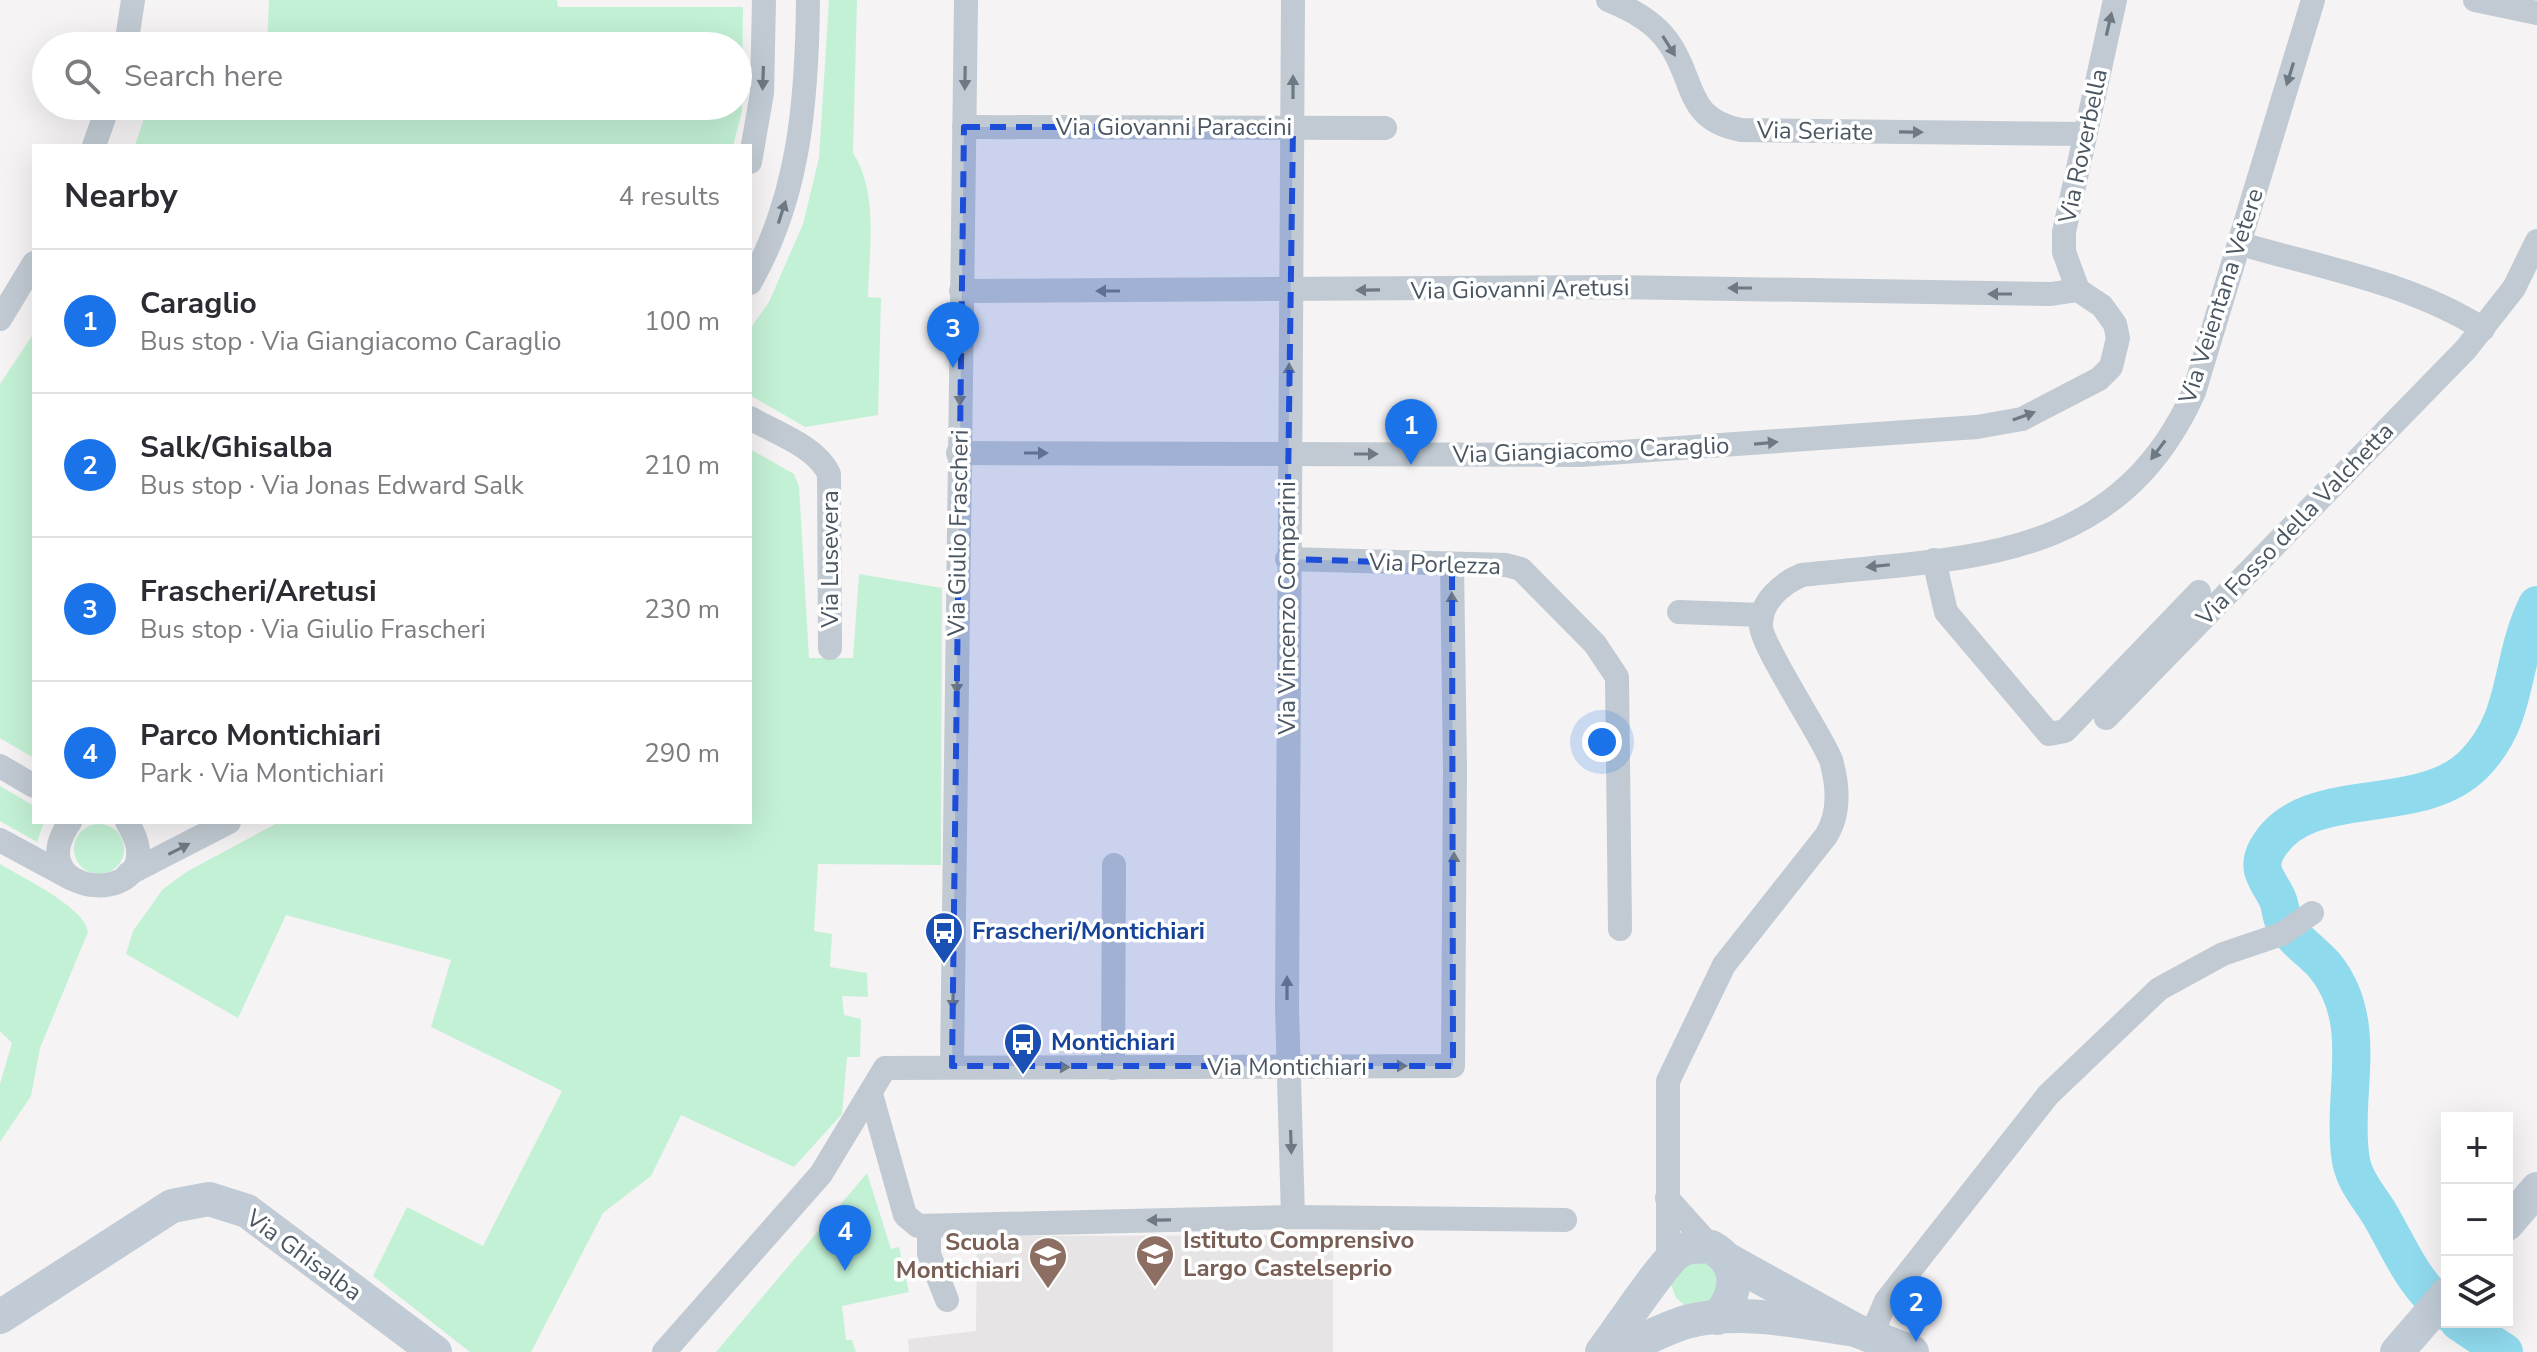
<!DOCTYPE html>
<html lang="en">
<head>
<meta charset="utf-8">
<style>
	body { margin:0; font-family:"Nunito Sans",sans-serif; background:#f7f7f7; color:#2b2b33 }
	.controls { position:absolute; right:24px; bottom:24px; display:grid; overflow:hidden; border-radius:0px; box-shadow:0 8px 32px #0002 }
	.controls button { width:72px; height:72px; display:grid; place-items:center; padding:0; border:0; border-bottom:2px solid #e1e1e2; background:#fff; color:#2b2b33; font:40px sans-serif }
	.you { position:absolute; left:1602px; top:742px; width:28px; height:28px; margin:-20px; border:6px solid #fff; border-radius:50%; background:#1a73e8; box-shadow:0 0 0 12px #1a73e833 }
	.badge { display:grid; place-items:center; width:52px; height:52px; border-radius:50%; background:#1a73e8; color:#fff; font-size:26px; font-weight:700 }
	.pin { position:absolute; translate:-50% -66px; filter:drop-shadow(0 2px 4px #0008) }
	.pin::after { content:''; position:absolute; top:42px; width:28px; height:24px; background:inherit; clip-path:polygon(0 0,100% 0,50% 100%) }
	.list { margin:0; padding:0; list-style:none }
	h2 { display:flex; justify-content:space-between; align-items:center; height:104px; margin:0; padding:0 32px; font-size:34px }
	h2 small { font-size:26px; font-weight:400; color:#7c7c81 }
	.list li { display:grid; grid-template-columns:52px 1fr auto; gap:24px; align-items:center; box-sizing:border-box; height:144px; padding:0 32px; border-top:2px solid #e1e1e2 }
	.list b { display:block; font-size:30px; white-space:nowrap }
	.list p { margin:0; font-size:26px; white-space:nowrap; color:#7c7c81 }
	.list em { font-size:26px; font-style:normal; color:#7c7c81 }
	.icon { flex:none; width:44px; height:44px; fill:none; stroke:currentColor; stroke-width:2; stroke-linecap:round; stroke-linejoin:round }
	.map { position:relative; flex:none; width:2537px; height:1352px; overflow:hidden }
	.search { position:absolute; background:#fff; box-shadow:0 8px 32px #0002; left:32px; top:32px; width:720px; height:88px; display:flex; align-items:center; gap:20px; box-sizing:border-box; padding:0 28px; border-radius:44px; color:#7c7c81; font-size:30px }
	.panel { position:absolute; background:#fff; box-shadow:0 8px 32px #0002; left:32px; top:144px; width:720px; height:680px; border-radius:0px }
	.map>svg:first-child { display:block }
	.education { fill:#e6e4e5 }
	.green { fill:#c3f1d5 }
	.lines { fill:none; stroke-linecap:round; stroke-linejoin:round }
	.river { stroke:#90daee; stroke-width:38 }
	.street { stroke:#c1cad2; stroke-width:24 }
	.secondary { stroke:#c1cbd6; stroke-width:34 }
	.oneway { fill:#6e7983 }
	.marked { fill:#1d4ed8; fill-opacity:0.2; stroke:#1d4ed8; stroke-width:6; stroke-dasharray:16 10; stroke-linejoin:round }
	.labels { text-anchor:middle; stroke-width:7; stroke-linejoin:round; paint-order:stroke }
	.street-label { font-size:24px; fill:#4a5661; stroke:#fff }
	.transit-label { font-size:24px; font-weight:bold; fill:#164399; stroke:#fff; text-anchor:start }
	.education-label { font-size:24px; font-weight:bold; fill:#785e54; stroke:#fff; text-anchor:start }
</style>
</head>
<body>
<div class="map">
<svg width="2537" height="1352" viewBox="0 0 2537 1352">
	<rect width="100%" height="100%" fill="#f5f3f3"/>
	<path class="education" d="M1333,1235V1352H909L908,1339L976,1331L977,1236Z"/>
	<g class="green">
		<path d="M269,0H557L558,7H743L742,111L733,146H135L148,106H738V46H267Z"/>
		<path d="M829,0H857L853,153C879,193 869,252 868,297L881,298L878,415L805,427L750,395V329L769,302L803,224L819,158Z"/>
		<path d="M34,333V758L0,738V384Z"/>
		<path d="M750,449L794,474L799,487L809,658H853L859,574L942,588L941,865L818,864L814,931L832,934L830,967L867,973L868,997L842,996L844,1015L861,1019L860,1057H847L842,1114L794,1167L681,1115L651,1176L603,1213L531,1352H470L373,1276L407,1207L483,1246L562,1091L431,1027L451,960L286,915L238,1018L126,954L133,931L163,889L188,871L279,822H750Z"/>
		<path d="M0,786L34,806V822H44L37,842L0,821Z"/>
		<circle cx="99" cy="849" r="25"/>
		<path d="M0,864C21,877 85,907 88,932L40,1048L31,1096L0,1142V1084L12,1043L0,1031Z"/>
		<path d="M867,1173L891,1249L899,1247L909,1292L842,1306L846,1340H852L856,1352H716Z"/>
		<path d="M1686,1257L1720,1268L1713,1303L1687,1307L1676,1298L1670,1282Z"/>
	</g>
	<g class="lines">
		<g class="river">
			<path d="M2447,1312C2410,1279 2403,1254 2379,1213C2367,1194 2352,1178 2350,1154C2342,1091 2370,1022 2325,966C2312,951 2292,939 2284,922C2280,914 2281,906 2277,898C2269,881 2255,870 2267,849C2305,781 2419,820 2474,764C2520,717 2509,662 2537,605"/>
			<path d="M2459,1322L2504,1352"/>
		</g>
		<g class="street">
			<path d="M1293,0L1287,1008L1293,1217"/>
			<path d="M1608,0C1631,9 1655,22 1669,43C1696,81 1684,119 1741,130L2084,134"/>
			<path d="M2475,0L2537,13"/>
			<path d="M126,46L133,0"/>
			<path d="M964,127L1385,128"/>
			<path d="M94,146L108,106"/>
			<path d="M750,162L762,93L764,0"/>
			<path d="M2241,244C2323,268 2411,283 2483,329"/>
			<path d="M750,283C800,196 807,98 808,0"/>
			<path d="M2078,290L2064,252V232L2115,0"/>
			<path d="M961,291L1615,287L2051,294L2078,290"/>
			<path d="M0,319L34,263"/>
			<path d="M750,418C776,433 816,446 829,474L830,648"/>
			<path d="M958,453L1580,455L1977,427L2022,419L2099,379L2111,367L2118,338L2115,324L2102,306L2078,290"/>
			<path d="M1287,559L1506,565L1521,569L1595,644L1617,677L1620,929"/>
			<path d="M1934,560L1946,612L2049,734L2065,731L2199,592"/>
			<path d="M1679,612L1762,615"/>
			<path d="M2106,718L2466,349L2514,288L2537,241"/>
			<path d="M0,766L34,786"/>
			<path d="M70,822C13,904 182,909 127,822"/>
			<path d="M0,840L72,879"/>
			<path d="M128,874L229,822"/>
			<path d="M952,1066L966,0"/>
			<path d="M1113,1068L1114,865"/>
			<path d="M871,1094L905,1215L918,1226L1293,1217L1565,1220"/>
			<path d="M1667,1198L1711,1247"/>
			<path d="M929,1227V1254L947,1300"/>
			<path d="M1668,1261V1081L1724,965L1826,836C1840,814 1838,785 1831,760C1819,731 1762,647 1761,626C1760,602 1782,583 1802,575C1964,557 2116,565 2194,392L2313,0"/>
			<path d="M1879,1339L1877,1322L1886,1301L2048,1095L2159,989L2223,954L2282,934L2312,913"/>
			<path d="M664,1352L821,1174L885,1068L1453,1066L1455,769L1452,564"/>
		</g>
		<g class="secondary">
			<path d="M2507,1224L2537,1189"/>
			<path d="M1730,1261L1855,1330L1912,1352"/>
			<path d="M0,1317L172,1206L209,1199L247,1211L435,1352"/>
			<path d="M1602,1352C1616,1334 1666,1258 1680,1251C1689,1246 1700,1246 1711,1247C1742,1264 1738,1294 1717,1318"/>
			<path d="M1617,1352C1639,1342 1663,1329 1686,1322C1740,1308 1802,1322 1855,1330"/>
			<path d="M2397,1352L2447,1294"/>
		</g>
	</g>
	<defs><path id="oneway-solid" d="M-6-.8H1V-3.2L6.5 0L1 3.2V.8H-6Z" transform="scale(2)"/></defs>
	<g class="oneway">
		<use href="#oneway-solid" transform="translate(2109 24) rotate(-77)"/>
		<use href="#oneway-solid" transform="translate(1669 46) rotate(58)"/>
		<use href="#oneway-solid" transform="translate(2290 74) rotate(107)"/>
		<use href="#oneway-solid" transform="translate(763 78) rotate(92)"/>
		<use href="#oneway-solid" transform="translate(965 78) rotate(91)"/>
		<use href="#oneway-solid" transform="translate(1293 87) rotate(-90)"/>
		<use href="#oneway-solid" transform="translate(1911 132) rotate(1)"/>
		<use href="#oneway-solid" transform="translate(782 212) rotate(-72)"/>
		<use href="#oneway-solid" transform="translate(1740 288) rotate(-180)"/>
		<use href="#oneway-solid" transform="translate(1368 290) rotate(179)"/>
		<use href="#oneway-solid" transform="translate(1108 291) rotate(180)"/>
		<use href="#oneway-solid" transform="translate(2000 294) rotate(-180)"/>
		<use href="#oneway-solid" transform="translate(1289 375) rotate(-89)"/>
		<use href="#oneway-solid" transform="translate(960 394) rotate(91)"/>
		<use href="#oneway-solid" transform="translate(2024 416) rotate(-20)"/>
		<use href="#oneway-solid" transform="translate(1766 443) rotate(-5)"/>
		<use href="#oneway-solid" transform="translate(2158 450) rotate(127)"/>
		<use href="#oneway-solid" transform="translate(1036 453)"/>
		<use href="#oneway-solid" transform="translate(1366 454)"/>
		<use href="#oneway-solid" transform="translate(1878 566) rotate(174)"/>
		<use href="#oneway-solid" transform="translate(1452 604) rotate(-91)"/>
		<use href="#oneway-solid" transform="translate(957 682) rotate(91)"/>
		<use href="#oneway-solid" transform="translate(179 849) rotate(-27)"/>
		<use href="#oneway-solid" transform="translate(1454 864) rotate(-90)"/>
		<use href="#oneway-solid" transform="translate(1287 988) rotate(-90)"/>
		<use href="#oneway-solid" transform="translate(953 998) rotate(91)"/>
		<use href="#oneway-solid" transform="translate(1395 1066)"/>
		<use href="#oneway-solid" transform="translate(1058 1067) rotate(1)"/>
		<use href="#oneway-solid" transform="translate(1291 1142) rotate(88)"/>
		<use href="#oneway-solid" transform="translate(1159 1220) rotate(179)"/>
	</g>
	<path class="marked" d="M964,127H1293L1287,559L1452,564L1453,1066H952Z"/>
	<defs>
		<symbol id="bus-pin" viewBox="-11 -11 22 30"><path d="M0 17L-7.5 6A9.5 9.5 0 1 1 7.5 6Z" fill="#1a4fb4" stroke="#fff"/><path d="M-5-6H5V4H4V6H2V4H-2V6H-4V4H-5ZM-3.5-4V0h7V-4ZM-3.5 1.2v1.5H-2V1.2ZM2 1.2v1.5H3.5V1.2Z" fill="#fff"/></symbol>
		<symbol id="school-pin" viewBox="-11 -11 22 30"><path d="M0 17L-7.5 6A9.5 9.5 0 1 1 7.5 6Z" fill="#8d6e63" stroke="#fff"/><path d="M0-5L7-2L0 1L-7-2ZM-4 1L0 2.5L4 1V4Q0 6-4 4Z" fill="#fff"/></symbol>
	</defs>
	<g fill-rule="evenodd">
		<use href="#bus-pin" x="922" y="909" width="44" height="60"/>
		<use href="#bus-pin" x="1001" y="1020" width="44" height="60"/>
		<use href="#school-pin" x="1133" y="1232" width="44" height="60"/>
		<use href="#school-pin" x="1026" y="1234" width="44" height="60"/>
	</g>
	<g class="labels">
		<g class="street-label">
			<text x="1174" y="135">Via Giovanni Paraccini</text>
			<text transform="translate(1815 131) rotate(1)" y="8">Via Seriate</text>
			<text transform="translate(2083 146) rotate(-78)" y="8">Via Roverbella</text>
			<text transform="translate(1520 289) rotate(-1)" y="8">Via Giovanni Aretusi</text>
			<text transform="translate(2221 296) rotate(-72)" y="8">Via Veientana Vetere</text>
			<text transform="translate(1591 450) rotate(-2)" y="8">Via Giangiacomo Caraglio</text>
			<text transform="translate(2295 524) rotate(-46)" y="8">Via Fosso della Valchetta</text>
			<text transform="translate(958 533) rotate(-89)" y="8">Via Giulio Frascheri</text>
			<text transform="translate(830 559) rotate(-90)" y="8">Via Lusevera</text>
			<text transform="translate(1435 564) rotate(2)" y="8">Via Porlezza</text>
			<text transform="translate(1287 608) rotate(-90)" y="8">Via Vincenzo Comparini</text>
			<text x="1287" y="1075">Via Montichiari</text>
			<text transform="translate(304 1255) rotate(36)" y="8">Via Ghisalba</text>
		</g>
		<g class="transit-label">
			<text x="972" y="939">Frascheri/Montichiari</text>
			<text x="1051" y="1050">Montichiari</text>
		</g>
		<g class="education-label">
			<text x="1183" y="1248">Istituto Comprensivo<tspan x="1183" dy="28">Largo Castelseprio</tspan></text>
			<text x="1020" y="1250" text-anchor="end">Scuola<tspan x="1020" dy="28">Montichiari</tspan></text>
		</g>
	</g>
</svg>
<div class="controls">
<button>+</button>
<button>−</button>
<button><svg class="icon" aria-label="layers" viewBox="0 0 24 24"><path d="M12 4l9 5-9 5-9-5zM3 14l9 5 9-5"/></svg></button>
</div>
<div class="you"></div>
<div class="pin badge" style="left:1411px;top:465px">1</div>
<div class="pin badge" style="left:1916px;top:1342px">2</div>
<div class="pin badge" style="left:953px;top:368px">3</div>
<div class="pin badge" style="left:845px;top:1271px">4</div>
<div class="search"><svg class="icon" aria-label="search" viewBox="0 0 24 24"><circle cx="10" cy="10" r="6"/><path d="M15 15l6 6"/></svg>Search here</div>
<section class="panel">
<h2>Nearby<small>4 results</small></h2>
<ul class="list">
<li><span class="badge">1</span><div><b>Caraglio</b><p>Bus stop · Via Giangiacomo Caraglio</p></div><em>100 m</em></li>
<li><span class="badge">2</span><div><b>Salk/Ghisalba</b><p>Bus stop · Via Jonas Edward Salk</p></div><em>210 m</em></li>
<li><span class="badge">3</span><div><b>Frascheri/Aretusi</b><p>Bus stop · Via Giulio Frascheri</p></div><em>230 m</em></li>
<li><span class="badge">4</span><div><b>Parco Montichiari</b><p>Park · Via Montichiari</p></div><em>290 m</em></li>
</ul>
</section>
</div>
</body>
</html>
